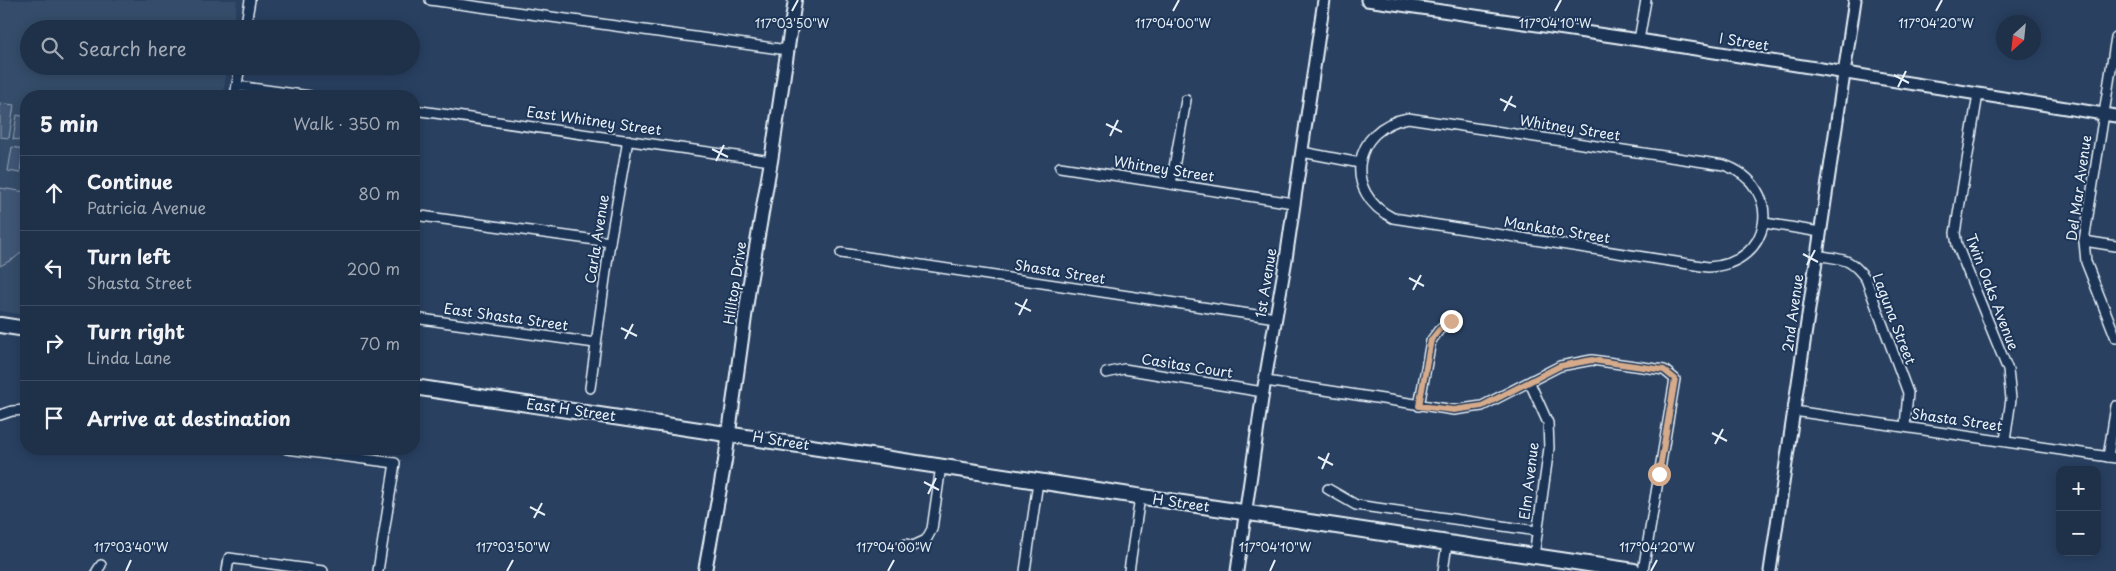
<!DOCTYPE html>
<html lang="en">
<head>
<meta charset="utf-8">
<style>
	body { margin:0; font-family:"Playpen Sans",sans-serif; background:#2c3c53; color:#f1f3f6 }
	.controls { position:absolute; right:15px; bottom:15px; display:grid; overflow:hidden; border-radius:10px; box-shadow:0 2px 12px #0003 }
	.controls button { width:45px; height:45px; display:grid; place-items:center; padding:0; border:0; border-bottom:1px solid #3c4b61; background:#1f3049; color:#f1f3f6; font:25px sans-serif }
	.compass { position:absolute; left:1996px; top:15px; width:45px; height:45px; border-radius:50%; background:#1f3049; box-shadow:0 2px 12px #0003; rotate:207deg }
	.stop { position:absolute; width:15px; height:15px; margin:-11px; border:4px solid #d6ab8b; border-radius:50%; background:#fff }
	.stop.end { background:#d6ab8b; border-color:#fff; box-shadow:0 1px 5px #0008 }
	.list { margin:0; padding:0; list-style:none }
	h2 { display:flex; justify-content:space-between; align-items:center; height:65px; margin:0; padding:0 20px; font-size:21px }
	h2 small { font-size:16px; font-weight:400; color:#a1a9b4 }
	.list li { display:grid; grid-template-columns:32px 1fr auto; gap:15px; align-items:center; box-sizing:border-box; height:75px; padding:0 20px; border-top:1px solid #3c4b61 }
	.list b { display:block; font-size:19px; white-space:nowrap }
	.list p { margin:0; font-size:16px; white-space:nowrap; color:#a1a9b4 }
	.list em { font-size:16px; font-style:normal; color:#a1a9b4 }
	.icon { flex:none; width:28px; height:28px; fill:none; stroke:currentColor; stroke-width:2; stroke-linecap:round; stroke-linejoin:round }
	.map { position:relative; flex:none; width:2116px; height:571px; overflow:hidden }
	.search { position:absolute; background:#1f3049; box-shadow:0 2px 12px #0003; left:20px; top:20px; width:400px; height:55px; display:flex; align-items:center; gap:12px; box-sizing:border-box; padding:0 18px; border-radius:28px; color:#a1a9b4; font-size:19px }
	.panel { position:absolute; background:#1f3049; box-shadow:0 2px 12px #0003; left:20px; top:90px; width:400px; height:365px; border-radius:20px }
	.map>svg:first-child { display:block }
	.built { fill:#364d6b }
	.green { fill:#415774; stroke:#94a4b6 }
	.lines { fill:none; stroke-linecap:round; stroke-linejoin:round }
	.minor-casing { stroke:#e8f1f8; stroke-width:12 }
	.tertiary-casing { stroke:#e8f1f8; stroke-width:15 }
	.secondary-casing { stroke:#e8f1f8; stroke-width:16 }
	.primary-casing { stroke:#e8f1f8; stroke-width:18 }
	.minor { stroke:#1d3557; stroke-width:9 }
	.tertiary { stroke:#1d3557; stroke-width:11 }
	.secondary { stroke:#1d3557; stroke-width:12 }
	.primary { stroke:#1d3557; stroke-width:14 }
	.route { stroke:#d6ab8b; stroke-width:6 }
	.ticks { fill:none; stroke:#e8f1f8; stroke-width:2 }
	.labels { text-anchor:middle; stroke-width:4; stroke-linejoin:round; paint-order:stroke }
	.street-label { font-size:14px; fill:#e8f1f8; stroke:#1d3557 }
	.ticks-label { font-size:12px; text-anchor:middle; fill:#e8f1f8; stroke:#1d3557; stroke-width:4; stroke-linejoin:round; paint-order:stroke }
</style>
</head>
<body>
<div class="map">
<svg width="2116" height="571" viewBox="0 0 2116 571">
	<rect width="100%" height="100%" fill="#294061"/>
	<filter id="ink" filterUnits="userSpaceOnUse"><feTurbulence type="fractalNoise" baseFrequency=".02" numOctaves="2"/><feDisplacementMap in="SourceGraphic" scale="10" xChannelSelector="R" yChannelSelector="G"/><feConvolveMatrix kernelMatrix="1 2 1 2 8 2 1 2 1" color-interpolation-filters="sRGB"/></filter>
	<g filter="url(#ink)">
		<path class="built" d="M0,0H237L233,29H29V66H227L223,96H26V315L0,311Z"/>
		<g class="green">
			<path d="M0,103L14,105L9,138L0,137Z"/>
			<path d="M17,115L26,117L25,141L13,139Z"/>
			<path d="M12,147L23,149L20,173L8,171Z"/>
			<path d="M0,188L26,192V248L15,258L0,266Z"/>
		</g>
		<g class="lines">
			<defs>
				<g id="minor">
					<path d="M430,0L787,50"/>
					<path d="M245,29L250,0"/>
					<path d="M2116,37L2084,241L2086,262L2116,338"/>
					<path d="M1639,40L1646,0"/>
					<path d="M237,86L310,96"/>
					<path d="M1978,94L1955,233L1957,245L2008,370L2011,399L2005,441"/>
					<path d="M235,96L240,66"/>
					<path d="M414,110L771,161"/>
					<path d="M1408,118L1724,165C1785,186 1773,265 1708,267L1393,218C1342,193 1352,128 1408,118Z"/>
					<path d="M1302,152L1360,163"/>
					<path d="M1060,167L1293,203"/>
					<path d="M1171,184L1186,100"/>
					<path d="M414,215L610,242"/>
					<path d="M1765,223L1820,232"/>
					<path d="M2084,241L2116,246"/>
					<path d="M841,253L1276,318"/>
					<path d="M1816,255C1842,260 1849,256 1866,279L1908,393L1905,426"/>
					<path d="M414,318L595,343"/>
					<path d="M1106,373L1124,369L1263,392"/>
					<path d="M1266,381L1454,410L1482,406L1560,366L1592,360L1664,370L1675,379L1643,571"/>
					<path d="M1530,383L1548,423L1549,448L1534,556"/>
					<path d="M590,388L610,242L628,140"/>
					<path d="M1419,406L1431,341L1439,330L1451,321"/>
					<path d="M1794,411L2116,458"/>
					<path d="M0,415L12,411L26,410"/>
					<path d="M287,449L395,463L378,571"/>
					<path d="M2108,457L2116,406"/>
					<path d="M1328,489L1356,505L1537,531"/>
					<path d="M906,544L913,546L926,540L932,529L941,466"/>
					<path d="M97,571L101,565"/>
					<path d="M227,571L229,558L323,571"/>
					<path d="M1025,571L1038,482"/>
					<path d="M1129,571L1140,497"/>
					<path d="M1443,571L1447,544"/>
				</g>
				<g id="tertiary">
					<path d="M1367,0L1639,40L2116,116"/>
					<path d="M1237,571L1263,392L1286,259L1324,0"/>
					<path d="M1770,571L1855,0"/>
				</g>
				<path id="secondary" d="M705,571L725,461L749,288L771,161L795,0"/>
				<g id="primary">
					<path d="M0,325L26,329"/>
					<path d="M414,387L1634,571"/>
				</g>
			</defs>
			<use href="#minor" class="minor-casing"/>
			<use href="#tertiary" class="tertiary-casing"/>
			<use href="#secondary" class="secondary-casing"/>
			<use href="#primary" class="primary-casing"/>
			<use href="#minor" class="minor"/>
			<use href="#tertiary" class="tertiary"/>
			<use href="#secondary" class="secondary"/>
			<use href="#primary" class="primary"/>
		</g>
	</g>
	<g class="lines" filter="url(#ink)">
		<path class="route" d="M1451,321L1439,330L1431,340L1419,406L1454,410L1482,406L1560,366L1592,360L1664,370L1675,379L1659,474"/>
	</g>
	<path class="ticks" d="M792,11L798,0M1173,11L1179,0M1555,11L1561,0M1936,11L1942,0M1894,75L1909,83M1898,87L1906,71M1500,99L1516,107M1504,111L1512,96M1106,124L1122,132M1110,136L1118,120M712,149L728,157M716,161L724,145M1803,254L1818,262M1807,265L1815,250M1409,278L1424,286M1413,290L1421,275M1015,303L1031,311M1019,315L1027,299M621,328L637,336M625,339L633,324M1712,433L1727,441M1715,444L1723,429M1318,457L1333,465M1322,469L1329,453M924,482L939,490M928,494L936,478M530,507L545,515M534,518L542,503M126,571L131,560M507,571L513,560M888,571L894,560M1270,571L1275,560M1651,571L1657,560"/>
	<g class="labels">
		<g class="street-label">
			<text transform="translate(1744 42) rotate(9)" y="5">I Street</text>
			<text transform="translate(594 121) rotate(8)" y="5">East Whitney Street</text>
			<text transform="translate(1570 128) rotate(9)" y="5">Whitney Street</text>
			<text transform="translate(1164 169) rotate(9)" y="5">Whitney Street</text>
			<text transform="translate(2079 188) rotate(-82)" y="5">Del Mar Avenue</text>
			<text transform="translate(1557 230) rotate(9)" y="5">Mankato Street</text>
			<text transform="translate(597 239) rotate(-81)" y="5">Carla Avenue</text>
			<text transform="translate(1060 272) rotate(9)" y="5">Shasta Street</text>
			<text transform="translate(735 283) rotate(-81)" y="5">Hilltop Drive</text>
			<text transform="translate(1266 283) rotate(-81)" y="5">1st Avenue</text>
			<text transform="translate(1992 292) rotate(69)" y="5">Twin Oaks Avenue</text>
			<text transform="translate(1793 313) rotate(-82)" y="5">2nd Avenue</text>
			<text transform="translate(506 317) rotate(8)" y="5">East Shasta Street</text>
			<text transform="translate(1894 319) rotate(69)" y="5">Laguna Street</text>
			<text transform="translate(1187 366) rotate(9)" y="5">Casitas Court</text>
			<text transform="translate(571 410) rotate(8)" y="5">East H Street</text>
			<text transform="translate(1957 420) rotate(8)" y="5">Shasta Street</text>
			<text transform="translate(781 441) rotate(9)" y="5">H Street</text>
			<text transform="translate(1529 481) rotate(-83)" y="5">Elm Avenue</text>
			<text transform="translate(1181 503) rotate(8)" y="5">H Street</text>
		</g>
	</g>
	<g class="ticks-label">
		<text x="792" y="28">117°03'50"W</text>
		<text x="1173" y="28">117°04'00"W</text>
		<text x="1555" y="28">117°04'10"W</text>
		<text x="1936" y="28">117°04'20"W</text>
		<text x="131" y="552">117°03'40"W</text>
		<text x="513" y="552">117°03'50"W</text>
		<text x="894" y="552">117°04'00"W</text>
		<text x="1275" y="552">117°04'10"W</text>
		<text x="1657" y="552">117°04'20"W</text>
	</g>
</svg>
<div class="controls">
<button>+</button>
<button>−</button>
</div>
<svg class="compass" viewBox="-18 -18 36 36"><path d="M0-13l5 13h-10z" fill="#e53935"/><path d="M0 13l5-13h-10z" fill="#a1a9b4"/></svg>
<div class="stop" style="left:1659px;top:474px"></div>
<div class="stop end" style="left:1451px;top:321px"></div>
<div class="search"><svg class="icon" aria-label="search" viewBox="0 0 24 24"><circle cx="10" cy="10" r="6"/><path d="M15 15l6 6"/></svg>Search here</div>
<section class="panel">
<h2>5 min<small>Walk · 350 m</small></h2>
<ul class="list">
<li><svg class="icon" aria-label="ahead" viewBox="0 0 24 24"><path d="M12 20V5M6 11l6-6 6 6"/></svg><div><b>Continue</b><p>Patricia Avenue</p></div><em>80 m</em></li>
<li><svg class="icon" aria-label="left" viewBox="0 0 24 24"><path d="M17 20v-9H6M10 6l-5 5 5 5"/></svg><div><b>Turn left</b><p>Shasta Street</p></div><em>200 m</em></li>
<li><svg class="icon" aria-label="right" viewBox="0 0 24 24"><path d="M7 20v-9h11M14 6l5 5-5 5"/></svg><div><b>Turn right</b><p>Linda Lane</p></div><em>70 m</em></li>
<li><svg class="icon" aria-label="arrive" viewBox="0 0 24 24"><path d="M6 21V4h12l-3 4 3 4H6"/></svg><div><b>Arrive at destination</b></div></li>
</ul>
</section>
</div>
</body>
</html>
